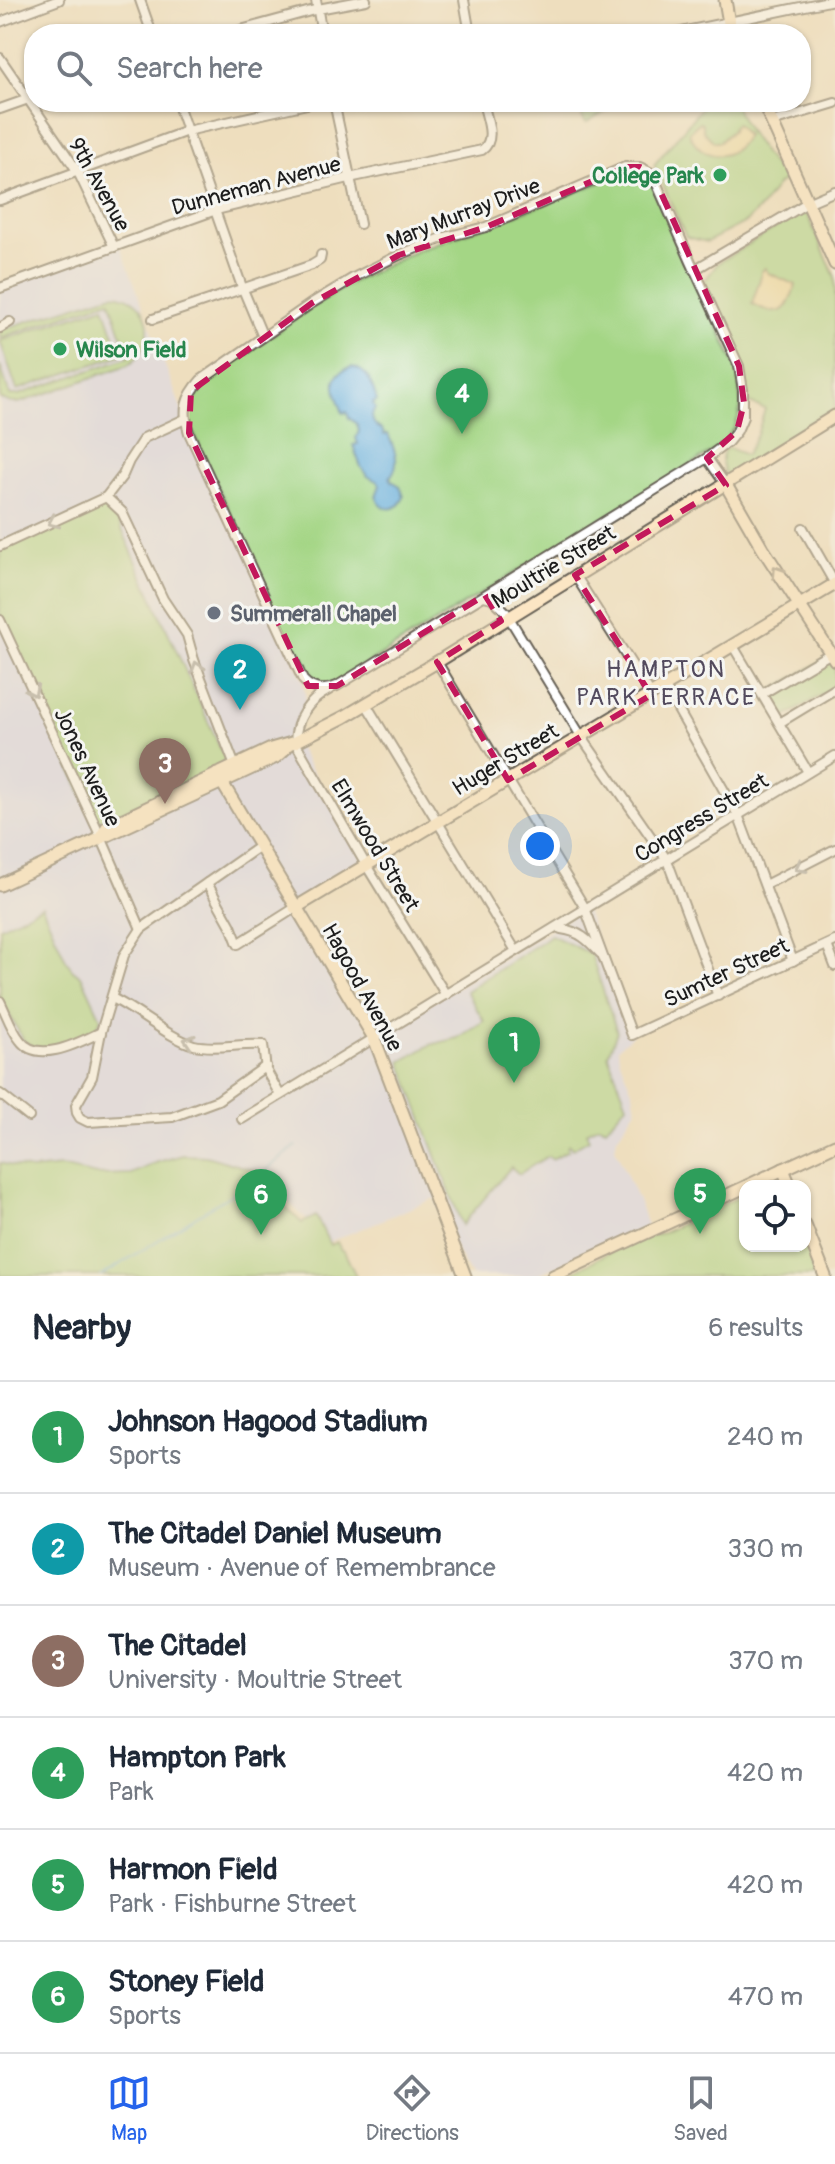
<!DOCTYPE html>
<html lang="en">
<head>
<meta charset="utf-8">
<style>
	body { margin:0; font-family:Pangolin,sans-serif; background:#f2f2f3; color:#1f2937 }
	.controls { position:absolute; right:24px; bottom:24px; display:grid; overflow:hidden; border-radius:16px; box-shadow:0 2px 6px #0004 }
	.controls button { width:72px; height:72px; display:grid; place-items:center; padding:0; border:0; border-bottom:2px solid #e0e1e3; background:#fff; color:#1f2937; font:40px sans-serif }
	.you { position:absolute; left:540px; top:846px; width:28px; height:28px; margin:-20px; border:6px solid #fff; border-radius:50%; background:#1a73e8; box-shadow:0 0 0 12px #1a73e833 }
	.badge { display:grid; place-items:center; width:52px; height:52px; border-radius:50%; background:#2563eb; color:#fff; font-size:26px; font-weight:700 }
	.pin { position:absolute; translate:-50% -66px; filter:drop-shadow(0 2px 4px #0008) }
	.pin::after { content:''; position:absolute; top:42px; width:28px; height:24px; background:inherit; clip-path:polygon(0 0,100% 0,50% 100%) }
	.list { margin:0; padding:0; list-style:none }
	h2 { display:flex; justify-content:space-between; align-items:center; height:104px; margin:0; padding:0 32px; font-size:34px }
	h2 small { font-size:26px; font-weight:400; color:#747a83 }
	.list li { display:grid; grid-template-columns:52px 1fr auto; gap:24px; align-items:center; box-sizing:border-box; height:112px; padding:0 32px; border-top:2px solid #e0e1e3 }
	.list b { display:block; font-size:30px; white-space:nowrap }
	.list p { margin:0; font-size:26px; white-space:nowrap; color:#747a83 }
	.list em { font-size:26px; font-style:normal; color:#747a83 }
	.icon { flex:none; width:44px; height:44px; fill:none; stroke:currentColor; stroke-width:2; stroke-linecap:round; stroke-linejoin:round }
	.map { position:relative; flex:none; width:835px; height:1276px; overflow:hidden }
	.search { position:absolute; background:#fff; box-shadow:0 2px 6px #0004; left:24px; right:24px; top:24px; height:88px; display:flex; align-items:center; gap:20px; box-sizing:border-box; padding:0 28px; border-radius:32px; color:#747a83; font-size:30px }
	.sheet { height:776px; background:#fff }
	nav { display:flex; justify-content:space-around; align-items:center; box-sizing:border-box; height:112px; border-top:2px solid #e0e1e3; background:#fff; font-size:22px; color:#747a83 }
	nav a { display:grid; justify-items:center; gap:4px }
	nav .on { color:#2563eb }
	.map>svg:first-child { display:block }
	.built { fill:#d4d8f9 }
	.green { fill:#a4d685; stroke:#607950; stroke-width:2 }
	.sand { fill:#eeda9e; stroke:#857b5d; stroke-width:2 }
	.water { fill:#61abd9; stroke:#3e647a; stroke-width:2 }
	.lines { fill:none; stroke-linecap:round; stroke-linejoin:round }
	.stream { stroke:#61abd9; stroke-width:2 }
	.street-casing { stroke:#666055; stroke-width:12 }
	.secondary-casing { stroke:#666055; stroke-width:15 }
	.street { stroke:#fff; stroke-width:8 }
	.secondary { stroke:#fce6c4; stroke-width:11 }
	.oneway { stroke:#999 }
	.oneway2 { stroke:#978b78 }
	.marked { fill:none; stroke:#c2185b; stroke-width:6; stroke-dasharray:16 10; stroke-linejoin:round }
	.leisure-dot { fill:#2e9e5b; stroke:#f6f6f2; stroke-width:3 }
	.worship-dot { fill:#6b7280; stroke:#f6f6f2; stroke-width:3 }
	.labels { text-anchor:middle; stroke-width:6; stroke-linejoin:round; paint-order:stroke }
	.leisure-label { font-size:22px; font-weight:bold; fill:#27864d; stroke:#f6f6f2; text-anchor:end }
	.street-label { font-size:22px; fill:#1c1c1c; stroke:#f6f6f2 }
	.worship-label { font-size:22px; font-weight:bold; fill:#5b616d; stroke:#f6f6f2; text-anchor:start }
	.neighbourhood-label { font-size:24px; letter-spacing:2px; fill:#524a5d; stroke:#f6f6f2 }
</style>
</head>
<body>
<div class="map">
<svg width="835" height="1276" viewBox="0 0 835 1276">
	<rect width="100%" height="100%" fill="#f6f6f2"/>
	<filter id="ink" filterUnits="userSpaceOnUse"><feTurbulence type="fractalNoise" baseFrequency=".0125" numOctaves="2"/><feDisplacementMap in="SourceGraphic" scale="16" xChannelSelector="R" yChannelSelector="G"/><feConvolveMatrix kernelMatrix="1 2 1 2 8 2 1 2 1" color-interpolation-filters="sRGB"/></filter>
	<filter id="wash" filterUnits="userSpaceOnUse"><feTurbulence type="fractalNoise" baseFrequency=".006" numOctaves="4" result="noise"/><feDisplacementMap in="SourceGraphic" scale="32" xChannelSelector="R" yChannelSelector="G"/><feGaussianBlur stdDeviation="1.8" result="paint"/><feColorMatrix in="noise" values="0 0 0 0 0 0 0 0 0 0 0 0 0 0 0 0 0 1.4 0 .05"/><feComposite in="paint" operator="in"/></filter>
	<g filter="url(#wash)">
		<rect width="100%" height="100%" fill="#eedebe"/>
		<path class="built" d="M120,245L185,419L303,680L306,700L295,742L366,865L296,908L374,1038L585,908L632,1035L618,1048L619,1058L633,1093L636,1109L617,1137L615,1148L642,1210L647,1227L534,1276H471L451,1241L435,1198L329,1242L257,1171L206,1156L183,1155L158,1162L131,1174L96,1175L61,1167L31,1170L0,1163V288Z"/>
		<g class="green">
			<path d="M573,102H624L586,123Z"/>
			<path d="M706,102H734C745,132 765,155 785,180L778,184L762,206L746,222L707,242L686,237L654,165Z"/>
			<path d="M625,172H640L649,178L737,368L741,406L738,418L734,429L718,448L336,683C323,687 314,688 305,677L191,428C188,410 190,399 202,385L306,311L354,281L418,250L569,195Z"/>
			<path d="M800,213H804L808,216L835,277V411L727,476L725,474C722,465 720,457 725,449L729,448L746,455L757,435L765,409L749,403L747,400L745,378L703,280L706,279L718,263Z"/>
			<path d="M113,294C153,297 160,343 128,365L19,403H11L0,399V365L10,395H18L129,357L110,300L0,338V330Z"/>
			<path d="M104,306L121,355L17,390L0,341Z"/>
			<path d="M97,505L107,506L119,523L225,759L223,766L104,820L94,819L0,616V549Z"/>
			<path d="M830,656L835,664V687L780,720L764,695Z"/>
			<path d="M42,906L65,958L72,969L82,977L101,1018L97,1028L59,1045L44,1048L32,1046L24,1041L0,998V927Z"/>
			<path d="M551,935L591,954L617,1032L608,1055L627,1104L606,1128L599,1125L586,1132L589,1139L572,1149L569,1144L567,1147L568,1150L552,1159L548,1156L519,1174L511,1167L462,1225L401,1062L430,1045L457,1038L484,1021L466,991Z"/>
			<path d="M183,1155L206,1156L257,1171L277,1190L263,1197L282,1204L302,1223L316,1216L330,1245L337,1242L341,1250L344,1251L356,1276H0V1163L31,1170L61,1167L96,1175L131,1174L158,1162Z"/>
			<path d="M745,1194V1246H805V1241L818,1276H566C595,1260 631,1238 663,1233Z"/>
		</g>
		<g class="sand">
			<path d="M700,122L703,124V131L714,142H720L732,130L733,126L736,124L746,135C732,163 701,162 689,132Z"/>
			<path d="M765,268L768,273L796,285C785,314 782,318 752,304L761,276V272Z"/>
		</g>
		<path class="water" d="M352,367C370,371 372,386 377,401L373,403L375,409C369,417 373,426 382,429L384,435L388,434C394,449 402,463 390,477L392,481L400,486L404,497C397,513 381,512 376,496L380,485L378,481C361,477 359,461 353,445L358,444L356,438L359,431L357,424L349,418L347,412L343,413C336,394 325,374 352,367Z"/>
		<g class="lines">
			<path class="stream" d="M101,1276L251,1182L296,1146"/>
		</g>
	</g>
	<g filter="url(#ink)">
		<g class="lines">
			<defs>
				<g id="street">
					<path d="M140,0L152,34"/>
					<path d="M316,0L322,34"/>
					<path d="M464,0L470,34"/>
					<path d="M0,22L59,0"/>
					<path d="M226,34L318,9L366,0"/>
					<path d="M671,34L834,0"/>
					<path d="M0,58L78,172L114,247"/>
					<path d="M177,102L242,287L263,337"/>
					<path d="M334,102L360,224"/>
					<path d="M0,109L34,97"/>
					<path d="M772,122L835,103"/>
					<path d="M625,167H640L652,173L691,262L739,366L743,390V417L737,431L728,442L707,458L337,686C323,692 312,690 303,680L189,433C182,410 185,398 201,380L312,303L355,277L399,255L442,238L486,227Z"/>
					<path d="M0,200L187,131L316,102"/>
					<path d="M694,270L807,203L835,191"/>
					<path d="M0,288L216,210L349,178L482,150C497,139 486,118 483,102"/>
					<path d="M153,319L312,265L320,260L321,255"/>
					<path d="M0,328L10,322"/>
					<path d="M707,458L726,485"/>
					<path d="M106,497L122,512L163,599L187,635L194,660L235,766"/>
					<path d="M803,528L835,584"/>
					<path d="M0,546L106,497L123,475L129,461L144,438L185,419"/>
					<path d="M575,575L651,695"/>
					<path d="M484,596L492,598L505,611L581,736L667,860L718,996"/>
					<path d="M0,620L101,837L141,929"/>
					<path d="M733,646L808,772"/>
					<path d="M437,662L585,908L632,1035L835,941"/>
					<path d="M665,687L738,815L793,961"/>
					<path d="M329,690C308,701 296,718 295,742L366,865L446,995"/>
					<path d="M762,694L831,653"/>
					<path d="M366,704L516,951"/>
					<path d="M779,723L835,689"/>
					<path d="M260,846L141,929L124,955L101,1032L92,1077L76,1105L77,1113L80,1118L88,1122L172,1117L218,1100L266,1066"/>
					<path d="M207,883L231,926L238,944L295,908"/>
					<path d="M765,885L835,849"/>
					<path d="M561,929C579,931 588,940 600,953"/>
					<path d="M827,945L835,966"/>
					<path d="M112,998C137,1010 169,1038 194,1045C216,1050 241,1043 263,1045L266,1070L280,1095"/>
					<path d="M0,1001C6,1013 11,1029 20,1040C38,1065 80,1042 101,1032"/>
					<path d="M0,1094L29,1117"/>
					<path d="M242,1119L835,756"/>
				</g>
				<g id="secondary">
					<path d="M725,0L729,23L734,34"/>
					<path d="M763,102L835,264"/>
					<path d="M726,485L763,549L835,660"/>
					<path d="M217,774L374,1038L465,1276"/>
					<path d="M101,837L107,827L235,766L271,749L295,742L344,717L437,662L835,416"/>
					<path d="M0,885L276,757L286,748"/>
					<path d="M295,908L835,584"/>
					<path d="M783,1169L790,1186"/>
					<path d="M747,1186L835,1145"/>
					<path d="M805,1225L825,1276"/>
					<path d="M553,1276L745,1187"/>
				</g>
			</defs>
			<use href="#street" class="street-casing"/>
			<use href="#secondary" class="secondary-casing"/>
			<use href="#street" class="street"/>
			<use href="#secondary" class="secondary"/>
		</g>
		<defs><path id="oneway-chevron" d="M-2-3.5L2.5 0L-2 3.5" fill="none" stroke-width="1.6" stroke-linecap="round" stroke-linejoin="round" transform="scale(2)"/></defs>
		<g class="oneway">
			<use href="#oneway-chevron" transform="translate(53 522) rotate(156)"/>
			<use href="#oneway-chevron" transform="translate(197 667) rotate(-108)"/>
			<use href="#oneway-chevron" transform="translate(33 691) rotate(65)"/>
			<use href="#oneway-chevron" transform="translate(800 867) rotate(152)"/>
			<use href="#oneway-chevron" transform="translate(189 1041) rotate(-162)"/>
		</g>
		<use class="oneway2" href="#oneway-chevron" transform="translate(777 571) rotate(-123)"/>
	</g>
	<path d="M0 0H835V1276H0ZM625,167H640L652,173L739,366L744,403L737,431L707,458L726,485L575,575L651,695L508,780L437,662L501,621L485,595L337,686H308L189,433L191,391L312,303L399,255L486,227Z" fill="#eedebe" fill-opacity=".55" fill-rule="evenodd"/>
	<path class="marked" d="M625,167H640L652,173L739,366L744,403L737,431L707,458L726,485L575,575L651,695L508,780L437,662L501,621L485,595L337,686H308L189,433L191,391L312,303L399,255L486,227Z"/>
	<g class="leisure-dot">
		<circle cx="720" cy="175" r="8"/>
		<circle cx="60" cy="349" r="8"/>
	</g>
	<circle class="worship-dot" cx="214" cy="613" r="8"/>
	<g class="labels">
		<g class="leisure-label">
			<text x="704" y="183">College Park</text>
			<text x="76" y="357" text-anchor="start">Wilson Field</text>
		</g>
		<g class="street-label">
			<text transform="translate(100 184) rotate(61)" y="8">9th Avenue</text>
			<text transform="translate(256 185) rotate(-15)" y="8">Dunneman Avenue</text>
			<text transform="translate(463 213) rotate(-21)" y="8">Mary Murray Drive</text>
			<text transform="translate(553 566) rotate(-31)" y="8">Moultrie Street</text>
			<text transform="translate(505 759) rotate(-31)" y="8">Huger Street</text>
			<text transform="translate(88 767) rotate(65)" y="8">Jones Avenue</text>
			<text transform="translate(701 817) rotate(-31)" y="8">Congress Street</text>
			<text transform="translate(376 845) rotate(59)" y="8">Elmwood Street</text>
			<text transform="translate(726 972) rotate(-25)" y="8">Sumter Street</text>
			<text transform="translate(363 987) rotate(61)" y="8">Hagood Avenue</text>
		</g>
		<g class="worship-label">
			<text x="230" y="621">Summerall Chapel</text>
		</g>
		<g class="neighbourhood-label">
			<text x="666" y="677">HAMPTON<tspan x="666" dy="28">PARK TERRACE</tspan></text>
		</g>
	</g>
</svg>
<div class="controls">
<button><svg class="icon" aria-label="locate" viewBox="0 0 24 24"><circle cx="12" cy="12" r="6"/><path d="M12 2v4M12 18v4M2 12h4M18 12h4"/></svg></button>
</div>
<div class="you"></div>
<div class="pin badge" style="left:514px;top:1083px;background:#2e9e5b">1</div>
<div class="pin badge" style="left:240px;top:710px;background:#0f9aa8">2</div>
<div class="pin badge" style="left:165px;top:804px;background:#8d6e63">3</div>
<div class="pin badge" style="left:462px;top:434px;background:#2e9e5b">4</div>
<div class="pin badge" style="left:700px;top:1234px;background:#2e9e5b">5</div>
<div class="pin badge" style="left:261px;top:1235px;background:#2e9e5b">6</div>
<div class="search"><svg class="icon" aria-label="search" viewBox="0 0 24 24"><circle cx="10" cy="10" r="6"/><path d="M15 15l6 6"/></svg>Search here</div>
</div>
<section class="sheet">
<h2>Nearby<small>6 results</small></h2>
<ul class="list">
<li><span class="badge" style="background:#2e9e5b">1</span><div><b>Johnson Hagood Stadium</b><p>Sports</p></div><em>240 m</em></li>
<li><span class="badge" style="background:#0f9aa8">2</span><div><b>The Citadel Daniel Museum</b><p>Museum · Avenue of Remembrance</p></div><em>330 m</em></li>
<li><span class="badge" style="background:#8d6e63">3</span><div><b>The Citadel</b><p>University · Moultrie Street</p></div><em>370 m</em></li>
<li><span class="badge" style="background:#2e9e5b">4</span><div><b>Hampton Park</b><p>Park</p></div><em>420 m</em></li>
<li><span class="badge" style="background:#2e9e5b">5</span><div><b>Harmon Field</b><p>Park · Fishburne Street</p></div><em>420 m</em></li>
<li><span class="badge" style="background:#2e9e5b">6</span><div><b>Stoney Field</b><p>Sports</p></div><em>470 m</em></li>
</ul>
</section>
<nav>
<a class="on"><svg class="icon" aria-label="map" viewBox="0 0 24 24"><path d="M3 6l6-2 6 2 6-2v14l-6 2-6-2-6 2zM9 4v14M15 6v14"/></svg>Map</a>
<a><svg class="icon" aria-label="directions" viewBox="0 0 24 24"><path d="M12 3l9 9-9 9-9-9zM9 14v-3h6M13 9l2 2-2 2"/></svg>Directions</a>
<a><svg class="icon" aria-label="saved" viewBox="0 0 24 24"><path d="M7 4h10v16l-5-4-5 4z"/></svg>Saved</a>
</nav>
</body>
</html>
